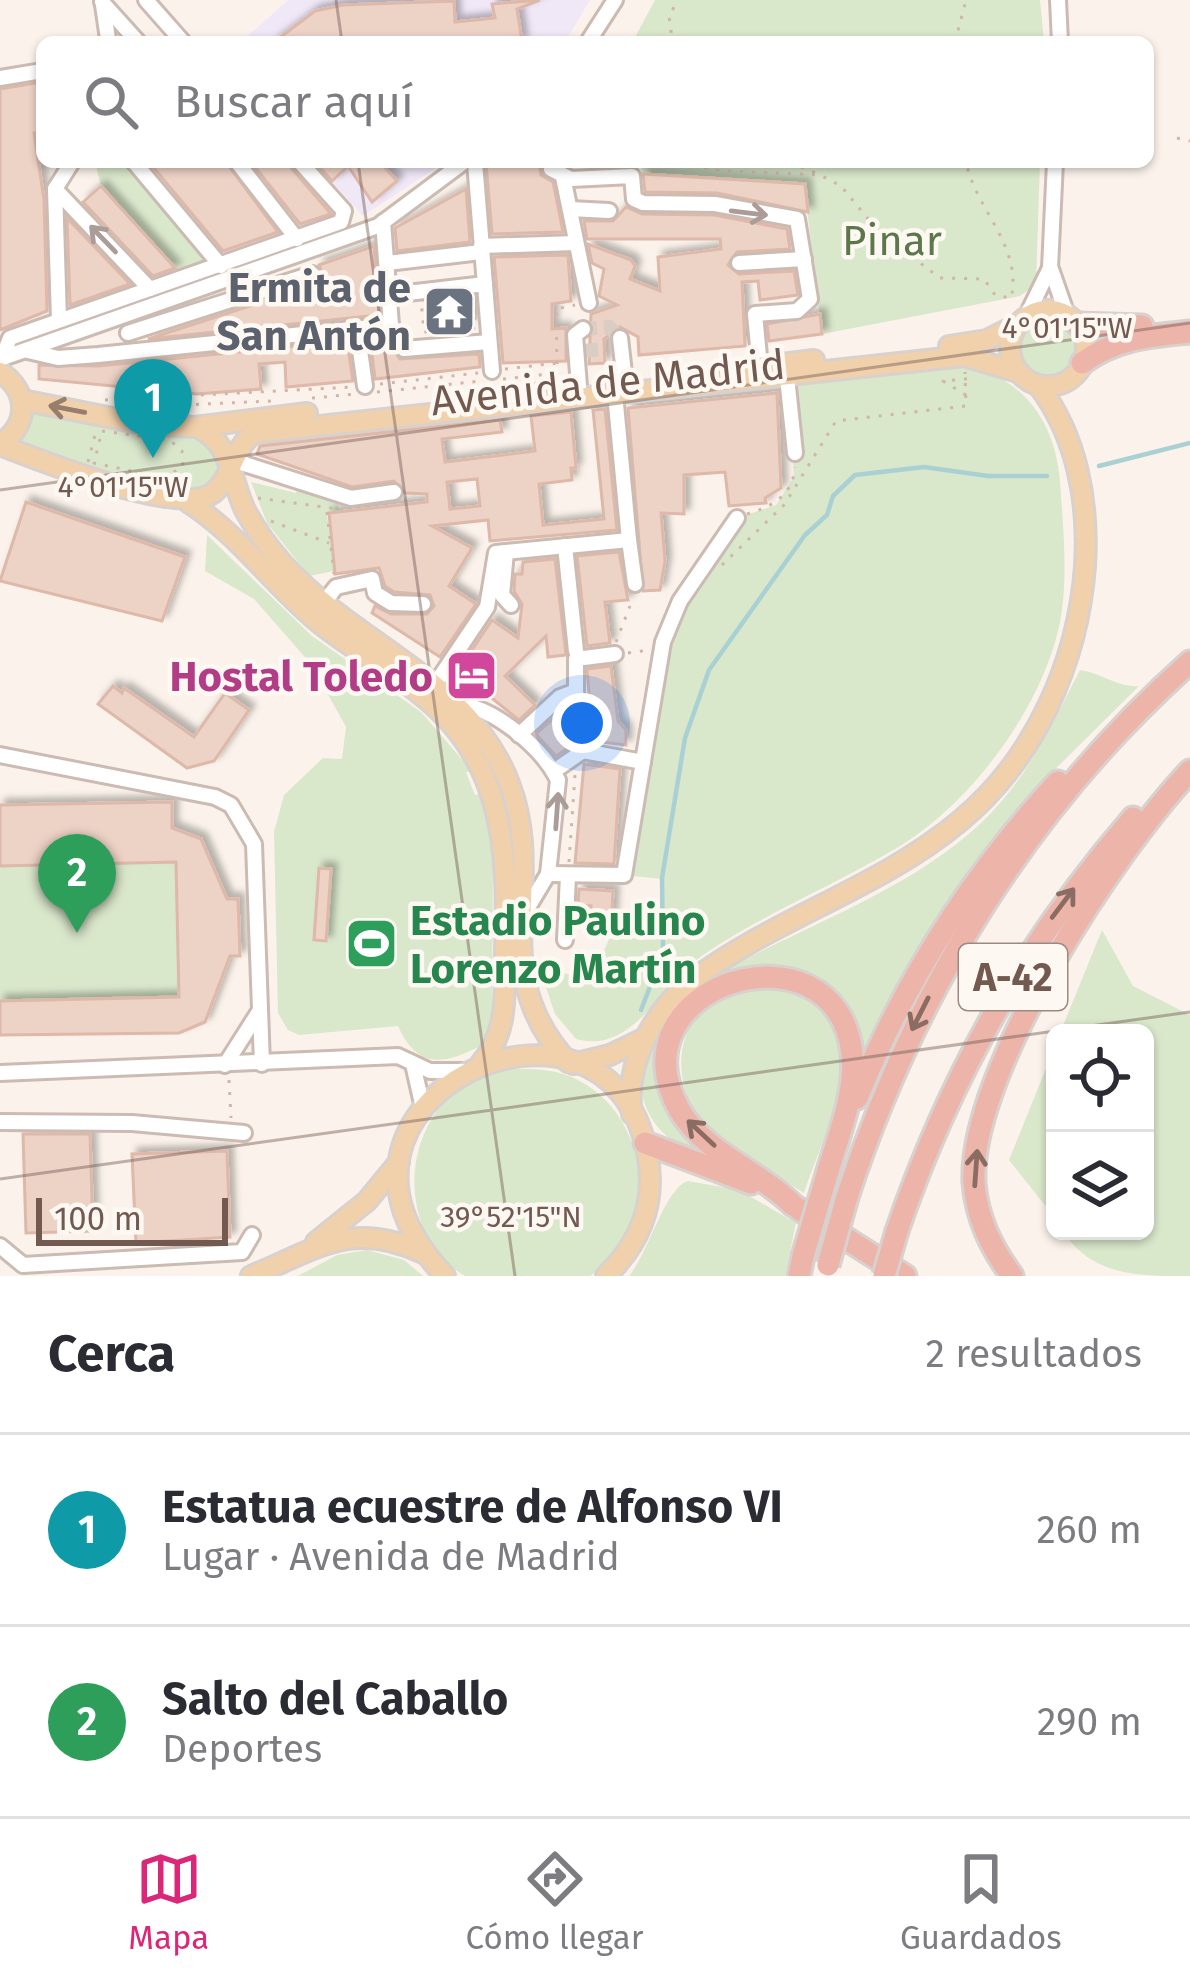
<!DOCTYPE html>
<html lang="es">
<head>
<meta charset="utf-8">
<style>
	body { margin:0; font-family:"Fira Sans",sans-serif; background:#f2f2f3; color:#2b2b33 }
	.controls { position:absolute; right:36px; bottom:36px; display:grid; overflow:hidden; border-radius:18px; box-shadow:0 3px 9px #0004 }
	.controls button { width:108px; height:108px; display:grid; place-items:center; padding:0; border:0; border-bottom:3px solid #e1e1e2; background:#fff; color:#2b2b33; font:60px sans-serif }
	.scale { position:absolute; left:36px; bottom:30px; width:192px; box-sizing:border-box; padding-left:12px; border:6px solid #735a51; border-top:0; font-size:33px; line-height:42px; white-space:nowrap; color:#735a51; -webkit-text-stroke:9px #fdf8f2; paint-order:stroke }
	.you { position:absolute; left:582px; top:723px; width:42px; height:42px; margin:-30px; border:9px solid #fff; border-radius:50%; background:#1a73e8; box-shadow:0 0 0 18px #1a73e833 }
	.badge { display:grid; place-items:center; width:78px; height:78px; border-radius:50%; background:#db2777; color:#fff; font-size:39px; font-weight:700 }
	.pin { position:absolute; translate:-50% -99px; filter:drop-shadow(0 3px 6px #0008) }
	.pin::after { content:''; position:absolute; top:63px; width:42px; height:36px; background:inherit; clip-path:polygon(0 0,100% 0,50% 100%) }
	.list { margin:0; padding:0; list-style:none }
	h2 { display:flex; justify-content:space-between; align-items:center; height:156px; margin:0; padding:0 48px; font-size:51px }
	h2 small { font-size:39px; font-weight:400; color:#7c7c81 }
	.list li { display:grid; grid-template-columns:78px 1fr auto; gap:36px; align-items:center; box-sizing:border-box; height:192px; padding:0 48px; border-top:3px solid #e1e1e2 }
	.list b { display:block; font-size:45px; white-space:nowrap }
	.list p { margin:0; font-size:39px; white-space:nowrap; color:#7c7c81 }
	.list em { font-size:39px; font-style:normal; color:#7c7c81 }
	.icon { flex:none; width:66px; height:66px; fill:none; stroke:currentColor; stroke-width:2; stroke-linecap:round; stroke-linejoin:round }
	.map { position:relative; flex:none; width:1190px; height:1276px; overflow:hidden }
	.search { position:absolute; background:#fff; box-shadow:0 3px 9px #0004; left:36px; right:36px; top:36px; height:132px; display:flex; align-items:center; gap:30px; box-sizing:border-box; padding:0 42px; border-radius:18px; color:#7c7c81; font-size:45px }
	.sheet { height:540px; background:#fff }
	nav { display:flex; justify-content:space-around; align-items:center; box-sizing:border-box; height:168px; border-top:3px solid #e1e1e2; background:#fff; font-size:33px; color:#7c7c81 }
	nav a { display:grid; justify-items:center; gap:6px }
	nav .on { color:#db2777 }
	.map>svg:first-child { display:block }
	.education { fill:#f0e8f7 }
	.green { fill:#d9e7cb }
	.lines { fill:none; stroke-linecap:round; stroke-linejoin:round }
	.stream { stroke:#a9d1d3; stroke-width:4.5 }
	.building { fill:#edd2c6; stroke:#deb8a8; stroke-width:3; fill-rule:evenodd; filter:url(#shadow) }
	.minor-tunnel { stroke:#d9cdc4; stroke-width:14; stroke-dasharray:14 7; stroke-linecap:butt }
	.minor-casing { stroke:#ccbbb2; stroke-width:20 }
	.major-casing { stroke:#d8d1ce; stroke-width:24 }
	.highway-casing { stroke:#d8d1ce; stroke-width:27 }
	.path { stroke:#d2b5a9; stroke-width:3; stroke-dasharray:3 9; stroke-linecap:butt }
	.minor { stroke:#fff; stroke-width:14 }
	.major { stroke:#f1d1ac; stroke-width:18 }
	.highway { stroke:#edb5aa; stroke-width:21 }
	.highway-bridge-casing { stroke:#d8d1ce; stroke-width:27; stroke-linecap:butt }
	.highway-bridge { stroke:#edb5aa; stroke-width:21 }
	.oneway { stroke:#ab9c97 }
	.oneway2 { stroke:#997e6c }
	.oneway3 { stroke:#8b6c63 }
	.ticks { fill:none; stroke:#735a51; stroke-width:3; stroke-opacity:0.45 }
	.labels { text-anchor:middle; stroke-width:9; stroke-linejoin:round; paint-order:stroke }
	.shield { fill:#fdf8f2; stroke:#9c8981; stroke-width:3 }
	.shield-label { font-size:39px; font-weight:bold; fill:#735a51 }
	.park-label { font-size:42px; fill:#5c784a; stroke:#fdf8f2 }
	.worship-label { font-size:42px; font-weight:bold; fill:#5b616d; stroke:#fdf8f2; text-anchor:end }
	.street-label { font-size:42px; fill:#735a51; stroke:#fdf8f2 }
	.hotel-label { font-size:42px; font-weight:bold; fill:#b23c85; stroke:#fdf8f2; text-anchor:end }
	.leisure-label { font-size:42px; font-weight:bold; fill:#27864d; stroke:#fdf8f2; text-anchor:start }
	.ticks-label { font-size:30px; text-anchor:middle; fill:#735a51; stroke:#fdf8f2; stroke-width:9; stroke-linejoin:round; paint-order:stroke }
</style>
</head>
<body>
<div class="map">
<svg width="1190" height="1276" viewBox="0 0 1190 1276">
	<defs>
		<filter id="shadow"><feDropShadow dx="5.5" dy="-5.5" stdDeviation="3" flood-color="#0004"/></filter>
	</defs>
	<rect width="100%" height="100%" fill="#fbf3eb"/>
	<g class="education">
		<path d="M288,0H590L565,42H241Z"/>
		<path d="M314,162H445L363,216Z"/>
	</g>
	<g class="green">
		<path d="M655,0H1040L1044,42H615L633,41Z"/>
		<path d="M95,162H127L211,262L178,271L101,186Z"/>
		<path d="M642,162H1040L1036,284L1020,296L822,334L804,185L641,174Z"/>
		<circle cx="1048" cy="348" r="27"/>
		<path d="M964,366C1024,377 1055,422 1060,481C1063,529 1069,580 1059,627C1040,711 969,806 895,849C833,886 763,914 703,955C660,984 634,1055 576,1039L555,1014L539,967L592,980L609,939L665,930L662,879L624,875L663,642L737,518L776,505L794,477L788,387Z"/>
		<path d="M32,410L188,437L213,447L220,469L204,491L191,493L78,465L19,443Z"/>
		<path d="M251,482L296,493L298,488L338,503L339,512L327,514L334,571L309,576L267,523Z"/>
		<path d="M207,535L312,636L421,712L472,771L466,772L475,795L486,793L493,848L492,1019L482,1045C444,1065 418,1070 398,1026L299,1035L288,1030L278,1013L274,832L284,795L323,758L342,759L346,727L311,664L254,599L205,571Z"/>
		<path d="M1080,670C1102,673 1118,688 1139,686L1026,798L946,902L860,1064C836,983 809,948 720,973C805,925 909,891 981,823C1027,780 1052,724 1080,670Z"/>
		<path d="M176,862L179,997L0,1001V866Z"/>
		<path d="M1102,930L1133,986L1190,1015V1276C1134,1276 1094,1276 1062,1231H1145V1033H1060Z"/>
		<path d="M775,984C886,1021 831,1114 804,1193C772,1172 730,1151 704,1124C670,1086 673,1022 720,995C735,987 758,987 775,984Z"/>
		<path d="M665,1036L663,1072L717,1155C671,1153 636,1117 641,1069Z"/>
		<path d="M1055,1046V1218L1009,1160Z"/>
		<path d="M506,1069C532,1069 557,1068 580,1081C652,1120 661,1230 590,1276H465C406,1242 399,1155 442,1105C460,1086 483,1078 506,1069Z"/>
		<path d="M688,1181L739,1190L796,1223L785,1276H629C648,1254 666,1186 688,1181Z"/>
		<path d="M367,1250L404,1260L423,1276H298L337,1255Z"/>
	</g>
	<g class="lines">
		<g class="stream">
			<path d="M1099,466L1190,443"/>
			<path d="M641,1010L663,953L662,878L685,738L709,670L805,535L827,515L833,496L855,475L924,467L988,476H1047"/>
		</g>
	</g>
	<g class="building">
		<path d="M540,0L517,9L522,42H274L315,11L343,5L454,1L455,22L495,18L492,4Z"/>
		<path d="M42,82V132L34,133L44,200L47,311L0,330V89Z"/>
		<path d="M149,162H226L278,232L223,251Z"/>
		<path d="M251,162H286L331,214L300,224Z"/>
		<path d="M315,162H380L397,181L372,202L348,166L332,181Z"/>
		<path d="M486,162H539L541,175L553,182L563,232L492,234Z"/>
		<path d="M643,174L805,184L808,212L717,193L645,192Z"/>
		<path d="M101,186L117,204L175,268L153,276L83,202Z"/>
		<path d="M466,189L470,242L397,251L395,228Z"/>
		<path d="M626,207L642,214L714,215L787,229L790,249L737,252L728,265L739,274L794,271L798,295L760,300L758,281L742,282L745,346L639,355L638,337L620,327L604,339L605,363L589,364L591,314L617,305L599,296L604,269L592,263L588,244L631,260L635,266L630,279L660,291L658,257L721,249L720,239H587L584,221H613Z"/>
		<path d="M67,218L130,284L70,305Z"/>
		<path d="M374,246L379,315L148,339L315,285L323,275L319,265Z"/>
		<path d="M568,255L571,301L552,304V329L566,328V361L503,363L494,257Z"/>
		<path d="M471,297L473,322L430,327L427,302Z"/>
		<path d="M820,314L822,334L769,341L767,324Z"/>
		<path d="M385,337L400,359L479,354L480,367L375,379L370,338Z"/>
		<path d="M347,341L353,381L286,387L285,362L259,364L261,389L197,394L39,379V365L99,366Z"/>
		<path d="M777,393L781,488L765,498L766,503L729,506L725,472L684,475V514L661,513L665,561L660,590L643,591L628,408Z"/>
		<path d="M605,409L617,530L490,541L488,520L432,526L472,548L449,586L476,604L440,657L372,613L375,606L391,614H427L434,606L430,595L394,592L385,586L379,568L335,574L329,513L427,502V494L405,493L394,481L352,487L257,454L260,446L500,420L502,432L442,439L445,462L535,451L531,416L571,412L576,468H571L572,480L539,484L543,525L604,519L593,410ZM477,479L480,506L450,509L447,482Z"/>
		<path d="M26,502L185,557L162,621L0,581Z"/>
		<path d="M619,552L628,600L605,602L610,643L587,646L577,556Z"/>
		<path d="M555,559L566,655L548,657L546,636L505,676L535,705L519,720L458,671L492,620L518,638L522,604L514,591L515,574H522L523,562Z"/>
		<path d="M611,666L618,721L626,730V745L593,741L587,669Z"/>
		<path d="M113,686L122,693L124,688L194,737L225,693L249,710L214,761L187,768L98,704Z"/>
		<path d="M566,707L571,746L556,756L536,734Z"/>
		<path d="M584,764L620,769L614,864L575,863Z"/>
		<path d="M172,802V828L201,839L227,899H238L240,956H230L205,1022L179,1033L0,1035V1001L179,997L176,862L0,866V805Z"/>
		<path d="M319,868L331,869L326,941L314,940Z"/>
		<path d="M579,889L613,891L611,927L590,925L591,906L578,905Z"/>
		<path d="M23,1134H90L93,1231L26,1233Z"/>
		<path d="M227,1151L230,1237L136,1243L132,1154Z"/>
	</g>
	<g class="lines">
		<g class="minor-tunnel">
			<path d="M583,329L609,327L620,338"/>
			<path d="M584,351L604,349"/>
		</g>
		<defs>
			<g id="minor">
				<path d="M146,0L183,42"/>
				<path d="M1058,0L1060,42"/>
				<path d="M102,2L138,42"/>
				<path d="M103,5L108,39"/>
				<path d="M588,42L615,0"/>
				<path d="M0,78L42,71"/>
				<path d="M134,162L221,266"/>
				<path d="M237,162L297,239"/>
				<path d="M475,162L492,371"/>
				<path d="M550,162L551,169L571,179L632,176L634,199L643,203L715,204L797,219L810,299L797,311L755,314L760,367"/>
				<path d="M563,177L589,303"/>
				<path d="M55,189L150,289"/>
				<path d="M55,189L59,320"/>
				<path d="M55,189L72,162"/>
				<path d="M570,209L609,211"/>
				<path d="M383,222L391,325L404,349L489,342"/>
				<path d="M481,246L576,243"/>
				<path d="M387,263L481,252"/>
				<path d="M739,263L804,259"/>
				<path d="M1051,269L1067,315"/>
				<path d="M390,295L485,284"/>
				<path d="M1026,317L1050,268L1055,162"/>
				<path d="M357,329L365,386"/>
				<path d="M128,333L312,274"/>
				<path d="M620,338L624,373L629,380"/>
				<path d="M28,351L58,358L98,355L391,325"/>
				<path d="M2,358L10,338L341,222L344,211L300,162"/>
				<path d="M0,359L378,226L464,162"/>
				<path d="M787,377L795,453"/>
				<path d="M579,386L575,335L583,329"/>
				<path d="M232,460L351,498L394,492"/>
				<path d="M629,540L635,584"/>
				<path d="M565,546L576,651"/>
				<path d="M506,552L502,595L511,605"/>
				<path d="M323,604L336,587L372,579L375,593L391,603L423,604"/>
				<path d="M436,683L487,607L496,553L629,540L615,394"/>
				<path d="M576,691V659L615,654"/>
				<path d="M459,704C494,708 542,747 558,780L548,874L521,919"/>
				<path d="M519,735L560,697L576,691L583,751L554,771"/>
				<path d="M583,751L643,762"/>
				<path d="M0,755L215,797L231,805L254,844L262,1064"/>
				<path d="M548,874L624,875L663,642L680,601L737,518"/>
				<path d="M565,940L568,876"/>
				<path d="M413,1064L423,1108"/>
				<path d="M225,1065L260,1010"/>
				<path d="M0,1073L398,1056L430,1071H462"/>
				<path d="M0,1122L132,1123L244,1133"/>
				<path d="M0,1246L23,1265L242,1252L252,1235"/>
			</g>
			<g id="major">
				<circle cx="1048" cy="348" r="38"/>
				<path d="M949,346L987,340L1017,325"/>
				<path d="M740,369L814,360"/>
				<path d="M0,372C29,391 30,425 0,444"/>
				<path d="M22,400L143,424L195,427L307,413"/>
				<path d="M196,427C232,442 230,479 245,510C255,529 268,547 282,563C353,644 468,677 509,783C548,884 483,970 568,1062"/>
				<path d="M0,445C39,460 180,517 213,493C232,478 233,448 254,433L964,356L1018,372"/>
				<path d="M188,502C237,533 271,582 316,620C348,647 387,667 420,694C505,760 508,851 505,950C504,991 510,1031 481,1063"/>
				<path d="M573,1064L610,1055L645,1038"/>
				<path d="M632,1114C624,1065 653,1011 693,980C773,919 880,888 960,821C1035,759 1078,662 1085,566C1089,502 1077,436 1038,385"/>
				<path d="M316,1242L367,1201L399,1162"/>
				<path d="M251,1276C317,1249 352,1219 423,1253"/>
				<path d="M445,1276C277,1102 606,949 647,1152C657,1201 641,1242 606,1276"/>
			</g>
			<g id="highway">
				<path d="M1077,324L1142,326"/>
				<path d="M1082,363C1116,338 1150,336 1190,332"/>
				<path d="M857,1098C905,980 971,876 1058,782"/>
				<path d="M645,1143L751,1183"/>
				<path d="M847,1197C914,992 1028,806 1190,662"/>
				<path d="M793,1205C759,1171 705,1153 680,1111C607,983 837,915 852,1054C856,1093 839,1134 828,1171"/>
				<path d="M799,1209L905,1276"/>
				<path d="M897,1231C950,1076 1026,942 1133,818"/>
				<path d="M799,1276L803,1256"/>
				<path d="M1012,1276C991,1247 977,1219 974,1183C968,1073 1115,850 1190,771"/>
			</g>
		</defs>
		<use href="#minor" class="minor-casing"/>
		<use href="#major" class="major-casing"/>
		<use href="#highway" class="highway-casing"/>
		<g class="path">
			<path d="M667,42L672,39L669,16L678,0"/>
			<path d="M955,42L966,0"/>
			<path d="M1177,138L1190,141"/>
			<path d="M681,162L720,171L820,175L841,186L878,231L940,278L984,279L995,295L1011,298C1023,247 976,210 966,162"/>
			<path d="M790,162L820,175"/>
			<path d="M472,293L476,328L424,332L421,300Z"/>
			<path d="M557,364L556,309L575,305"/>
			<path d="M505,369L557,363"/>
			<path d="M503,379L558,373"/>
			<path d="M380,384L478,373"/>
			<path d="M534,384L558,373"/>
			<path d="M377,392L481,381"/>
			<path d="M966,395L943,381L976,378"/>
			<path d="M312,398L356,394"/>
			<path d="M105,400L353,387"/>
			<path d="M160,406L272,401"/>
			<path d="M102,431L170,440L182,451L183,466L165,478L94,463Z"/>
			<path d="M88,462L96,431"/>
			<path d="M258,498L338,509"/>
			<path d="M327,512L334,574"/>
			<path d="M747,514C771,507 793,496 795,467"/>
			<path d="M271,521L329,543"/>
			<path d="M722,565L784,505L836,421L966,406L965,372"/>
			<path d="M616,642L630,606"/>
			<path d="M628,653L649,650"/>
			<path d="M569,862L575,775"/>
			<path d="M229,1080L231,1118"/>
		</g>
		<use href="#minor" class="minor"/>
		<use href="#major" class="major"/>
		<use href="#highway" class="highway"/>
		<defs>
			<g id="highway-bridge">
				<path d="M803,1256L828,1171"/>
				<path d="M828,1265L847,1197"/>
				<path d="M884,1276L897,1231"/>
			</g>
		</defs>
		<use href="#highway-bridge" class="highway-bridge-casing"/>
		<use href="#highway-bridge" class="highway-bridge"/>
	</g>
	<defs><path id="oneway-shaft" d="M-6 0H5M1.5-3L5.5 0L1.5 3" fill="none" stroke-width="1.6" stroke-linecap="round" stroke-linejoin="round" transform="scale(3)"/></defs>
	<g class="oneway">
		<use href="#oneway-shaft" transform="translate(749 213) rotate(7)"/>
		<use href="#oneway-shaft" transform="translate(103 239) rotate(-134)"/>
		<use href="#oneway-shaft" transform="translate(557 811) rotate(-86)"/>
	</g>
	<use class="oneway2" href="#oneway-shaft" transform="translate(67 409) rotate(-169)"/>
	<g class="oneway3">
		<use href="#oneway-shaft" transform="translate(1063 903) rotate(-53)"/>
		<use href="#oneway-shaft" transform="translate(920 1014) rotate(117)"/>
		<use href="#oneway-shaft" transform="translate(701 1133) rotate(-137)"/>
		<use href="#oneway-shaft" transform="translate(976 1168) rotate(-86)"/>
	</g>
	<path class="ticks" d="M336,0L342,42M358,162L515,1276M0,490L1190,323M0,1179L1190,1012"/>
	<defs>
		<symbol id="temple-square" viewBox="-11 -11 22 22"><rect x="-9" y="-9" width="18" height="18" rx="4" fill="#6b7280" stroke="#fdf8f2"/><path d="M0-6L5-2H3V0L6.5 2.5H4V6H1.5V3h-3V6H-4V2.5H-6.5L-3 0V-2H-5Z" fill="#fff"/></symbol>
		<symbol id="hotel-square" viewBox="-11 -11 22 22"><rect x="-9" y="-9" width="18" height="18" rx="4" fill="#d1479c" stroke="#fdf8f2"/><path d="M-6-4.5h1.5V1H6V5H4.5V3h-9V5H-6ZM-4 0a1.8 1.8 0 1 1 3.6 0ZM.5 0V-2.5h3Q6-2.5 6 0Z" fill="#fff"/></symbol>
		<symbol id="stadium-square" viewBox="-11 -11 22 22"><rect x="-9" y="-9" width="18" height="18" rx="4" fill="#2e9e5b" stroke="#fdf8f2"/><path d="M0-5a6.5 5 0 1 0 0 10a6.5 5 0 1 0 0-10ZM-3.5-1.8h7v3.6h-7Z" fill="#fff"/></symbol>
	</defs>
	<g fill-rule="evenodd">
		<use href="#temple-square" x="420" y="282" width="59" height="59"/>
		<use href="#hotel-square" x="442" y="646" width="59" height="59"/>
		<use href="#stadium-square" x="342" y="914" width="59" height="59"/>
	</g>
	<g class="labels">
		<rect class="shield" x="959" y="944" width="108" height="66" rx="9"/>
		<g class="shield-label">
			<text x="1013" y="991">A-42</text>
		</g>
		<g class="park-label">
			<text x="892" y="255">Pinar</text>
		</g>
		<g class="worship-label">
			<text x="411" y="302">Ermita de<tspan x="411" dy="48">San Antón</tspan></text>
		</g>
		<g class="street-label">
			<text transform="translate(608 382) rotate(-6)" y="15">Avenida de Madrid</text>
		</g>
		<g class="hotel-label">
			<text x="433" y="691">Hostal Toledo</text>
		</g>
		<g class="leisure-label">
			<text x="410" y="935">Estadio Paulino<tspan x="410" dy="48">Lorenzo Martín</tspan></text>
		</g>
	</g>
	<g class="ticks-label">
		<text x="1067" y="338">4°01'15"W</text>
		<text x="123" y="497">4°01'15"W</text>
		<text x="511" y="1227">39°52'15"N</text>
	</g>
</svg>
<div class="controls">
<button><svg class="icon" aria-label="locate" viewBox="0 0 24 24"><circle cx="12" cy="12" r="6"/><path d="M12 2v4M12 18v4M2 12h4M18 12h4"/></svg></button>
<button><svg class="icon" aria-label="layers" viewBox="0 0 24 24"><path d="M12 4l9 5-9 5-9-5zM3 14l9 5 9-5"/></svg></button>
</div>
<div class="scale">100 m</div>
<div class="you"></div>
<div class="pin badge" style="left:153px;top:458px;background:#0f9aa8">1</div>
<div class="pin badge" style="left:77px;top:933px;background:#2e9e5b">2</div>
<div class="search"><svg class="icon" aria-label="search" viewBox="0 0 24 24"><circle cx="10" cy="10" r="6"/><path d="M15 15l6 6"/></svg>Buscar aquí</div>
</div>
<section class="sheet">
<h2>Cerca<small>2 resultados</small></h2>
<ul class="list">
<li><span class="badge" style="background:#0f9aa8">1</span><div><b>Estatua ecuestre de Alfonso VI</b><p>Lugar · Avenida de Madrid</p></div><em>260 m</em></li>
<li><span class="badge" style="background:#2e9e5b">2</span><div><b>Salto del Caballo</b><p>Deportes</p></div><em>290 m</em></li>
</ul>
</section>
<nav>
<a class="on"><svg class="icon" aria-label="map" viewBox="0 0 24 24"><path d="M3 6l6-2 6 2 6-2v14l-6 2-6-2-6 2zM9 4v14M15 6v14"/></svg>Mapa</a>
<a><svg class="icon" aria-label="directions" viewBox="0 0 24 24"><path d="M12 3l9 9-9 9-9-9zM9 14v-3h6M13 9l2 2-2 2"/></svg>Cómo llegar</a>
<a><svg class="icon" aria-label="saved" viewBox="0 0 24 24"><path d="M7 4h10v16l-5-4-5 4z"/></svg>Guardados</a>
</nav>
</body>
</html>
